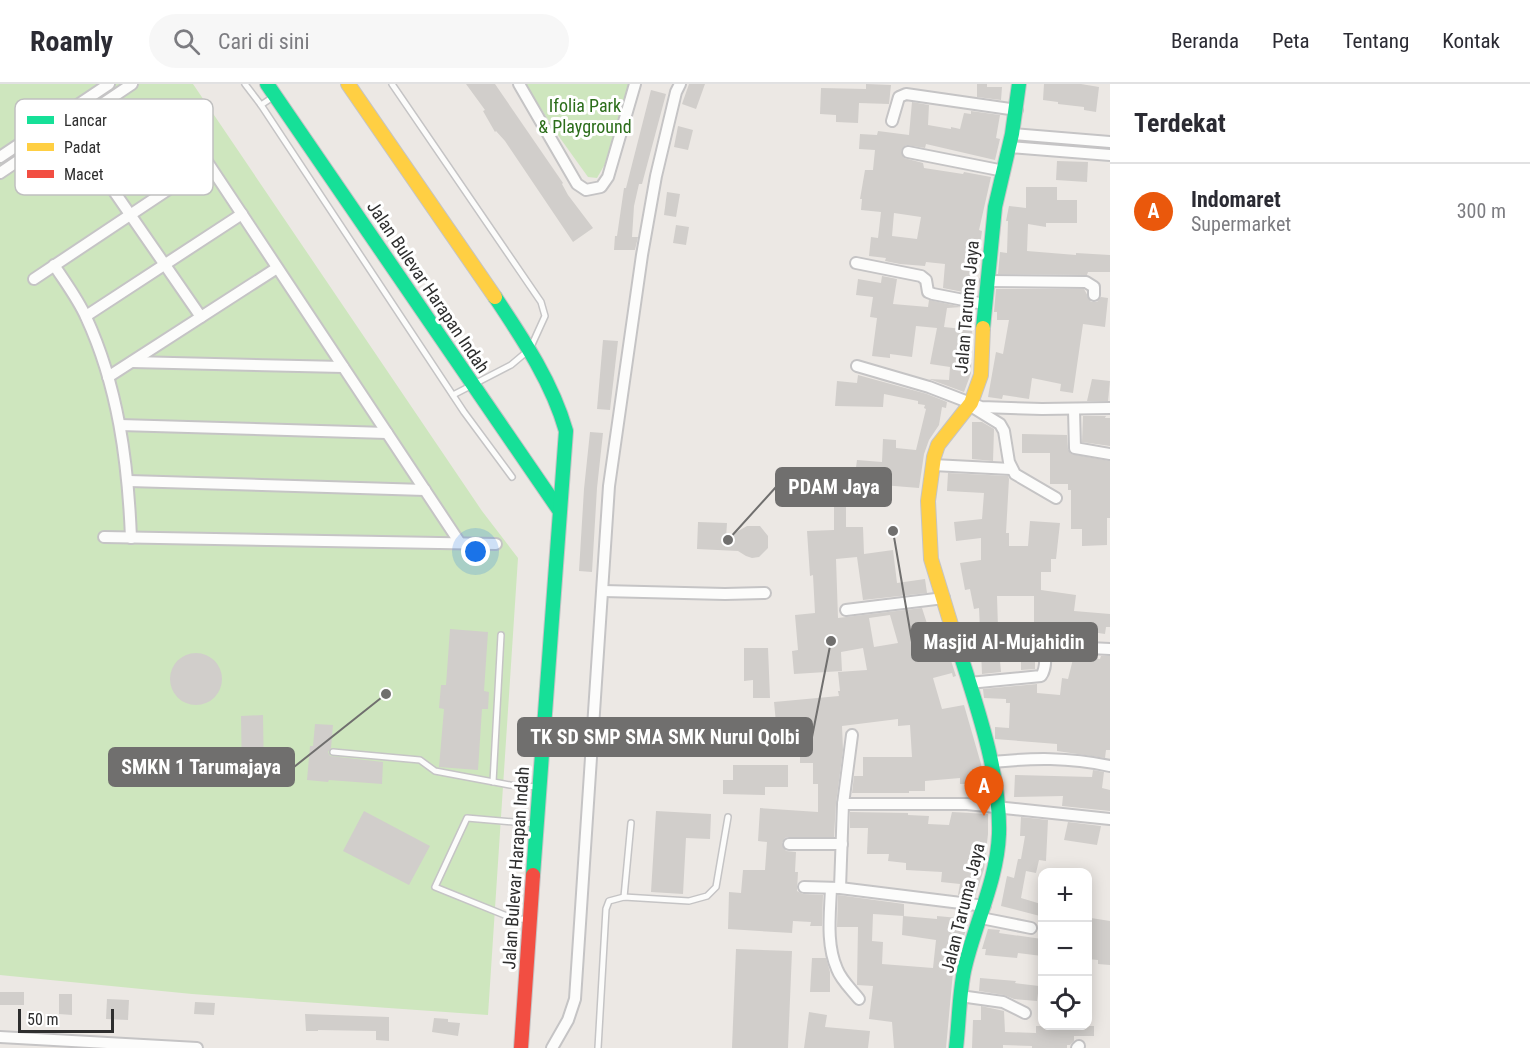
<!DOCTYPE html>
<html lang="id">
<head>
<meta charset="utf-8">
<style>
	body { margin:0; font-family:"Roboto Condensed",sans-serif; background:#f7f7f7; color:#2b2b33 }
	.controls { position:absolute; right:18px; bottom:18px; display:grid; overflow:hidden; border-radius:12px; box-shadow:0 3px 15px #0003 }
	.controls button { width:54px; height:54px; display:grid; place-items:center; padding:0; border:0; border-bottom:2px solid #e1e1e2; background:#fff; color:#2b2b33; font:30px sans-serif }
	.scale { position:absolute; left:18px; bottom:15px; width:96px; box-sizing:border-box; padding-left:6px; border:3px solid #2e2e2e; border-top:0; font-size:16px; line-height:21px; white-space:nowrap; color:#2e2e2e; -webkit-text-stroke:4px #fff; paint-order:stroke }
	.you { position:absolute; left:476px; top:468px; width:21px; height:21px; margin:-15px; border:4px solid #fff; border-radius:50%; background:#1a73e8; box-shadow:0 0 0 9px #1a73e833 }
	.badge { display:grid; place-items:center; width:39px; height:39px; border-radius:50%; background:#ea580c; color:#fff; font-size:20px; font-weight:700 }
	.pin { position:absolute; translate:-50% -50px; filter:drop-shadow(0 2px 3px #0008) }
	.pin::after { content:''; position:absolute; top:32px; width:21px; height:18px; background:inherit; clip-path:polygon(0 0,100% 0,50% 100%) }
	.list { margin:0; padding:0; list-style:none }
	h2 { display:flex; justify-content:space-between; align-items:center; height:78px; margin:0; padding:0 24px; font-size:26px }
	h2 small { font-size:20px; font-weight:400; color:#7c7c81 }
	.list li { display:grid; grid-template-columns:39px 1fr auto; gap:18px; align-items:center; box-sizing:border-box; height:96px; padding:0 24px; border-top:2px solid #e1e1e2 }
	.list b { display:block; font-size:22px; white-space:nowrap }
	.list p { margin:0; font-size:20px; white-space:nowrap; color:#7c7c81 }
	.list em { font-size:20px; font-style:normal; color:#7c7c81 }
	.icon { flex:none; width:33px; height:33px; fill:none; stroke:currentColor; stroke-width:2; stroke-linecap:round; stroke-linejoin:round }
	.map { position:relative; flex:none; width:1110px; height:964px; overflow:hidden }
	header { display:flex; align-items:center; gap:36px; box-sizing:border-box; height:84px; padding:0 30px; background:#fff; border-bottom:2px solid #e1e1e2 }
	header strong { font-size:28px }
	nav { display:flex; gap:33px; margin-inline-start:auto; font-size:21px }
	.search { width:420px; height:54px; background:#f7f7f7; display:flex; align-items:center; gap:15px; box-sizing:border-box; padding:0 21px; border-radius:33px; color:#7c7c81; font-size:22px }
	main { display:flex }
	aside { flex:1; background:#fff }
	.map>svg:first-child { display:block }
	.green { fill:#cee6be }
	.building { fill:#d1cecb; fill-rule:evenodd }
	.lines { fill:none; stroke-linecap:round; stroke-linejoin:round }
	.lane-casing { stroke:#c5c4c5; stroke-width:8 }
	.street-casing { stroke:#c5c4c5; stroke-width:14 }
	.fast-casing { stroke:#c5c4c5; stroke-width:16 }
	.slow-casing { stroke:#c5c4c5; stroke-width:16 }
	.jam-casing { stroke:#c5c4c5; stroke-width:16 }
	.lane { stroke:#fcfcfb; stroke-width:5 }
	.street { stroke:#fcfcfb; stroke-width:10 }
	.fast { stroke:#16e098; stroke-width:14 }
	.slow { stroke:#ffcf43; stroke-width:14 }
	.jam { stroke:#f24e42; stroke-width:14 }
	.labels { text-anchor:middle; stroke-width:6; stroke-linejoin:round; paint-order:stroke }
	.park-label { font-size:18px; fill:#2c6e1b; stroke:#fff }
	.street-label { font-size:18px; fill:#2e2e2e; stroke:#fff }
	.key { fill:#fff; stroke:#c0c0c0; stroke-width:1.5 }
	.key-label { font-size:16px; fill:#2e2e2e }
	.leader { fill:none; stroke:#706f6e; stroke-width:2 }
	.callout-dot { fill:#706f6e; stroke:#fff; stroke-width:2 }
	.callout { fill:#706f6e; stroke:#706f6e; stroke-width:2 }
	.callout-label { font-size:20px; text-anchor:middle; font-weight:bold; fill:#fff }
</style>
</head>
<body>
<header>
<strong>Roamly</strong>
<div class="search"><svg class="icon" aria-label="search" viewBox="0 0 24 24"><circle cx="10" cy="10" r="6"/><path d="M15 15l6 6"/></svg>Cari di sini</div>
<nav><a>Beranda</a><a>Peta</a><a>Tentang</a><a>Kontak</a></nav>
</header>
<main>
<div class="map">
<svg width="1110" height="964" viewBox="0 0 1110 964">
	<rect width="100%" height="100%" fill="#ece8e4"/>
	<g class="green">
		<path d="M0,0H193L482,427L518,474L488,931L192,910L0,891Z"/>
		<path d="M525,0H629L605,80L597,94L588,93L560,54Z"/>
	</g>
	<g class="building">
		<path d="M466,0H495L563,99L562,100L568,111L593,144L573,158L505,57L496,47L495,48L483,27L485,26Z"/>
		<path d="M689,0H705L696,25L682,20Z"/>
		<path d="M866,0L891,1L889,20L859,19L858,39L836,38V31L820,30L821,4L866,5Z"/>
		<path d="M977,0H987V3H1002L1001,16L977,13Z"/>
		<path d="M1044,0H1081L1099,3L1096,28L1084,26V23L1058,20V18L1043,16Z"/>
		<path d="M651,6L666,10L642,100H639L634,122L632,153H638L635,166H614L615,152H617L624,104H626Z"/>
		<path d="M912,18L929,21L928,41L951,45V43L960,45L964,29L971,30V27L1000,31L996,54L1000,55L995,76L926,60L925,64L906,61L901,67L904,74L923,79L924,84L963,90L964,88L991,93L979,146L982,147L974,206L963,205V208L943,204L945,180L926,178L925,182L900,180L885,177L886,174L869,172L871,153L878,154L881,128L861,126L862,115H860L865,86H873L875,66L859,65L860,50L877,51L878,47L909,51ZM894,129L921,133L917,155L892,152Z"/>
		<path d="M678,42L693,46L688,66L674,63Z"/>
		<path d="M1057,77L1088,78L1087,98L1056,96Z"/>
		<path d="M1026,103H1057V116H1077V139H1046V143L1028,140L1027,167L1076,171V169L1110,171V188H1088L1087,191L998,190L1000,168L1007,169L1008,137H1006L1009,122L1026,124Z"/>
		<path d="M667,108L680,110L676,133L664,131Z"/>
		<path d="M676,141L689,143L686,161L673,159Z"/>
		<path d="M882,192L897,195L893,220L928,223L929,216L962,223L947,224L944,243L972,246L971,289L964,308L929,295L949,296L950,283L930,280L937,244L916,242L912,273L890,270V274L872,272L877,234L870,233L873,213L856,211L858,195L881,199Z"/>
		<path d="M996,205H1084L1091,218H1097L1101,213L1108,214L1105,243L1083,240L1073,309L1060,307L1061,300L1032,294L1029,315L1003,311L1002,315L988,313L996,268L1003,270L1009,236H997V228H994Z"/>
		<path d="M603,256L618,257L610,326L597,325Z"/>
		<path d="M858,291L927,310L947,318L946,324L942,323L939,341L929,356L924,370L919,404L882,401V416L862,415L863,392L855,391L857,376L882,378L883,355L896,356V364L916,366L926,325L924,324L925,321L918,320V317L884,310L883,323L835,322L837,297L857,299Z"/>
		<path d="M1092,295L1110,297L1108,317H1087Z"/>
		<path d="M1083,332H1106L1105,334H1110V362L1082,358Z"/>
		<path d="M972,338H982L994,345L993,377L972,375Z"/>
		<path d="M590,348L603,349L597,404L592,488L579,487L584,405Z"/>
		<path d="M1022,350L1067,351L1068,365L1071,370L1110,377V434H1107V461L1082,462V445H1071V406H1068V400H1050V369H1022Z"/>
		<path d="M948,389L1008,392L1009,395L1006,449H1009V462H1028L1030,437L1060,439L1056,475H1051V488H1041V506L1076,511L1074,527L1110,530V543H1106L1105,550L1065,544H1034V512H997L998,544H1035V585L1021,586V577H1000L1001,588L982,590L979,524L974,525L970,505L965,506L960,479L981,476V454L956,457L954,438L982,435L984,409L947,407Z"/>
		<path d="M834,421H846V443H863L864,470L893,466L897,499L925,495L927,509L863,516L857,473L836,475L838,534L922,524L930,549L941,546L956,592L953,593L952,589L933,594L942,625L964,621L981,680L986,713H970L966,700H960V694L925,697V707H909V709H852L854,692H863V673H912L910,641L898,642V635L842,642L843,666L836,719L834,753H788L785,754L782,759L786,767L796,768L795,788H798L797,807L803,810L823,811L822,842H810L811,838L793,837L792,849L728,845L729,808L741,809L743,786H765L767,758L758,757L760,724L818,728V700H813V679H800V661L769,662L768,639H776L774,618L839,612L838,607H840L838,588L867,586L863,564L841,568L842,587L794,590L792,567L798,566L795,531L815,529L813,491L810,492L807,447L834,446ZM890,531L898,559L874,563L869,534Z"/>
		<path d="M698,438L727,439L726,454L747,442H760L768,452V464L759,473L752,474L746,472L738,467L697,465Z"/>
		<path d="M450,545L488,548L484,607L489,608L488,625H482L478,686L439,683L444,625L439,624L441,601H446Z"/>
		<path d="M744,564H768L770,614H753V596L744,597Z"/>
		<circle cx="196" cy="595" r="26"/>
		<path d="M1074,571L1100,575L1101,572H1110V666H1106L1105,674L1057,667V660L995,655V643L1009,644L1010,619H1006V615L984,614L983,605L1037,600V609L1060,611L1062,594L1068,595Z"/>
		<path d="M263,631L264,693L242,694L241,632Z"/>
		<path d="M315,640L333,641L331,664L328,668L330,672L383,678L382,700L329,696L328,698L307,696L310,662H313Z"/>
		<path d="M733,681H788V703H765V711L723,710V696H733Z"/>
		<path d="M1093,686L1104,688L1102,704L1110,706V727L1062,722L1063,712L1014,713L1015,691L1092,693Z"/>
		<path d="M364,727L430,762L409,801L343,767Z"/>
		<path d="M656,727L711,730L710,755L686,754L683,810L651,808Z"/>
		<path d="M850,728L908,729V731L929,732L928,740L949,741L952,728L988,730V750L984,785L975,813L958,811L960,800L941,798L942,788L906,786V779L888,777L889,770H867L868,744H850Z"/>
		<path d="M1021,733L1048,736L1046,777L1039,776L1036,789L1026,787L1021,814L1041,820L1040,832L1001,822L1007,792L1014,794L1018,775H1021L1025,752H1020Z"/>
		<path d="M1068,738L1101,742L1097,761L1064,756Z"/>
		<path d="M838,811L904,820V832L873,830L872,857L883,858L882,880L933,884L936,856L902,851L903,832L937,835V832L969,835L961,862L950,860L947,888H953L946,964H894L892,938L869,935L873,902L857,901L858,843H837Z"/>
		<path d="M1091,834L1110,837V881L1098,880V876L1088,875V857Z"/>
		<path d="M988,845L1000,846L999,849L1042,855V872L1018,869L1017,874L985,871L986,865H982Z"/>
		<path d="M736,865L792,867L788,964H732Z"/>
		<path d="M812,874H826L830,888V908H810Z"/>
		<path d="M980,894L1016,897L1015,899L1039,902L1037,917L1014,915L1004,911L979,907Z"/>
		<rect x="0" y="908" width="24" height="13"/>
		<path d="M59,910H72V931L59,930Z"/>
		<path d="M107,915L129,916L128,936L106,935Z"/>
		<path d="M195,918L215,919L214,931L194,930Z"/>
		<path d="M981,922L1004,927L1005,948L1036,949V942H1094V952H1074V957L1070,961H1067V964H1032V962L1003,961V964H972L973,936H981Z"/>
		<path d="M809,928L827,931L825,943L870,947L868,964H804Z"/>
		<path d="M305,930L389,933V957L376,956V947L318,946V947H306Z"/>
		<path d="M434,934L448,935V938L460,939L458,952L432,948Z"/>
	</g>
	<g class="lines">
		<defs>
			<g id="lane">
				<path d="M245,0L261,21"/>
				<path d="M392,0L541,218L545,232L530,265L511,281L453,311"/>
				<path d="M273,13L261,21L464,328L512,393"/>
				<path d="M333,668L420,676L435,687L510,701L538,703"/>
				<path d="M493,698L501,551"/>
				<path d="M624,813L631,739"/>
				<path d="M530,836L512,834L435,803L467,734L536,740"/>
				<path d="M598,964L606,825L609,817L624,813L689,817L707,812L716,803L728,733"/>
			</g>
			<g id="street">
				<path d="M519,0L577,100L586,106L601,103L608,93L635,0"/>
				<path d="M62,32L201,233"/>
				<path d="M892,37L899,13L906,10L1017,26"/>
				<path d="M1012,50L1110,58"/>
				<path d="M1010,63L1110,71"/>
				<path d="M908,68L1004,87"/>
				<path d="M0,73L109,0"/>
				<path d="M0,89L132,0"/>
				<path d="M856,179L921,192L926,196L928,208L933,210L984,220"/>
				<path d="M54,181C65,198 78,215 86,233C118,302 128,378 131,454"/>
				<path d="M34,195L208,79L460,459"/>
				<path d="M986,197L1086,198L1094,203V211"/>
				<path d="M86,232L242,130"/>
				<path d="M132,278L343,283"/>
				<path d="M857,282L929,303L981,323L1042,325L1110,324"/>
				<path d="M108,293L277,184"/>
				<path d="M974,324L1000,340L1004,347L1009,378L1015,390L1056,414"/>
				<path d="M1074,326L1075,364L1110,370"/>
				<path d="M120,341L387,349"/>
				<path d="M933,381L1011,385"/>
				<path d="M129,397L425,406"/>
				<path d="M104,453L496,460"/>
				<path d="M603,507L725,510L765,509"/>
				<path d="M846,526L944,514"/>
				<path d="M969,599L1041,592C1048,583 1043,571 1048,562L1110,565"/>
				<path d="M991,678C1033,674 1068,673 1110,682"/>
				<path d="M843,720H967L1110,735"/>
				<path d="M789,760H842"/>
				<path d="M804,803L840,804L985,822"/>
				<path d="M831,804C830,831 826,860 837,885C841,896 852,906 859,915"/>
				<path d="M840,804L843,720L852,651"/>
				<path d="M981,834L1031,844"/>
				<path d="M960,912L1003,918L1025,929"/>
				<path d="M0,953L197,964"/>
				<path d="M552,964L568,936L575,915L609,402L642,171L656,92L676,8L680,0"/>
				<path d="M1077,964L1079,962"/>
			</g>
			<g id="fast">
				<path d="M267,0L559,426"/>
				<path d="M495,213C523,255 552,298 566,347L533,791"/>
				<path d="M983,244L995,123L1012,50L1019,0"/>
				<path d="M953,547C972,609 1001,685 999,750C997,798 974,841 964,887C959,912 959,939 956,964"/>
			</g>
			<g id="slow">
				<path d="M348,0L495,213"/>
				<path d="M953,547L931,475L928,417L934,373L938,361L971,319L981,291L983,244"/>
			</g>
			<path id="jam" d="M521,964L533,791"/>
		</defs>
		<use href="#lane" class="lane-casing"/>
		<use href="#street" class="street-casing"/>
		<use href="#fast" class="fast-casing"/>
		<use href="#slow" class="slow-casing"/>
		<use href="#jam" class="jam-casing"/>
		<use href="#lane" class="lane"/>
		<use href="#street" class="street"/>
		<use href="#fast" class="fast"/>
		<use href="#slow" class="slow"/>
		<use href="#jam" class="jam"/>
	</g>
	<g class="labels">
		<g class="park-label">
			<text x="585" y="28">Ifolia Park<tspan x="585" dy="21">&amp; Playground</tspan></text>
		</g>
		<g class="street-label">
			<text transform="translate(428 203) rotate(56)" y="6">Jalan Bulevar Harapan Indah</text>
			<text transform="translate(967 223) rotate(-85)" y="6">Jalan Taruma Jaya</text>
			<text transform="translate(516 784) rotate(-86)" y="6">Jalan Bulevar Harapan Indah</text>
			<text transform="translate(963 824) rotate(-76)" y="6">Jalan Taruma Jaya</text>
		</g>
	</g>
	<rect x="15" y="15" width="198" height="96" rx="9" class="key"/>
	<rect x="27" y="32" width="27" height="8" fill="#16e098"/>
	<rect x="27" y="59" width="27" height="8" fill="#ffcf43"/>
	<rect x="27" y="86" width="27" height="8" fill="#f24e42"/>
	<g class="key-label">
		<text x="64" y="42">Lancar</text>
		<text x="64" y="69">Padat</text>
		<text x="64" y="96">Macet</text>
	</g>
	<path class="leader" d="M728 456L776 403M893 447L912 558M831 557L812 653M386 610L294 683"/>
	<g class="callout-dot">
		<circle cx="728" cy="456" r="6"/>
		<circle cx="893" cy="447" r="6"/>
		<circle cx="831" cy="557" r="6"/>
		<circle cx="386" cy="610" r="6"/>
	</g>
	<g class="callout">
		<rect x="776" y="384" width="115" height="38" rx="6"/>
		<rect x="912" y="539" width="185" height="38" rx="6"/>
		<rect x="518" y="634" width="294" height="38" rx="6"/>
		<rect x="109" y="664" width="185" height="38" rx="6"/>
	</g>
	<g class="callout-label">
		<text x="834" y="410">PDAM Jaya</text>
		<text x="1004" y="565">Masjid Al-Mujahidin</text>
		<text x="665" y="660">TK SD SMP SMA SMK Nurul Qolbi</text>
		<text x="201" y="690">SMKN 1 Tarumajaya</text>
	</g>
</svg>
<div class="controls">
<button>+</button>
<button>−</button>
<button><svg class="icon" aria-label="locate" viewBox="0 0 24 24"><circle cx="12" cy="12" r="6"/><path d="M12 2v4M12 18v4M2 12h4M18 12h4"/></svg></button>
</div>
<div class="scale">50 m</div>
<div class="you"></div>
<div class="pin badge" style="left:984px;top:732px">A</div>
</div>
<aside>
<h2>Terdekat<small></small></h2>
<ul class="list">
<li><span class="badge">A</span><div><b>Indomaret</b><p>Supermarket</p></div><em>300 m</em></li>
</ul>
</aside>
</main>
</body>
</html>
